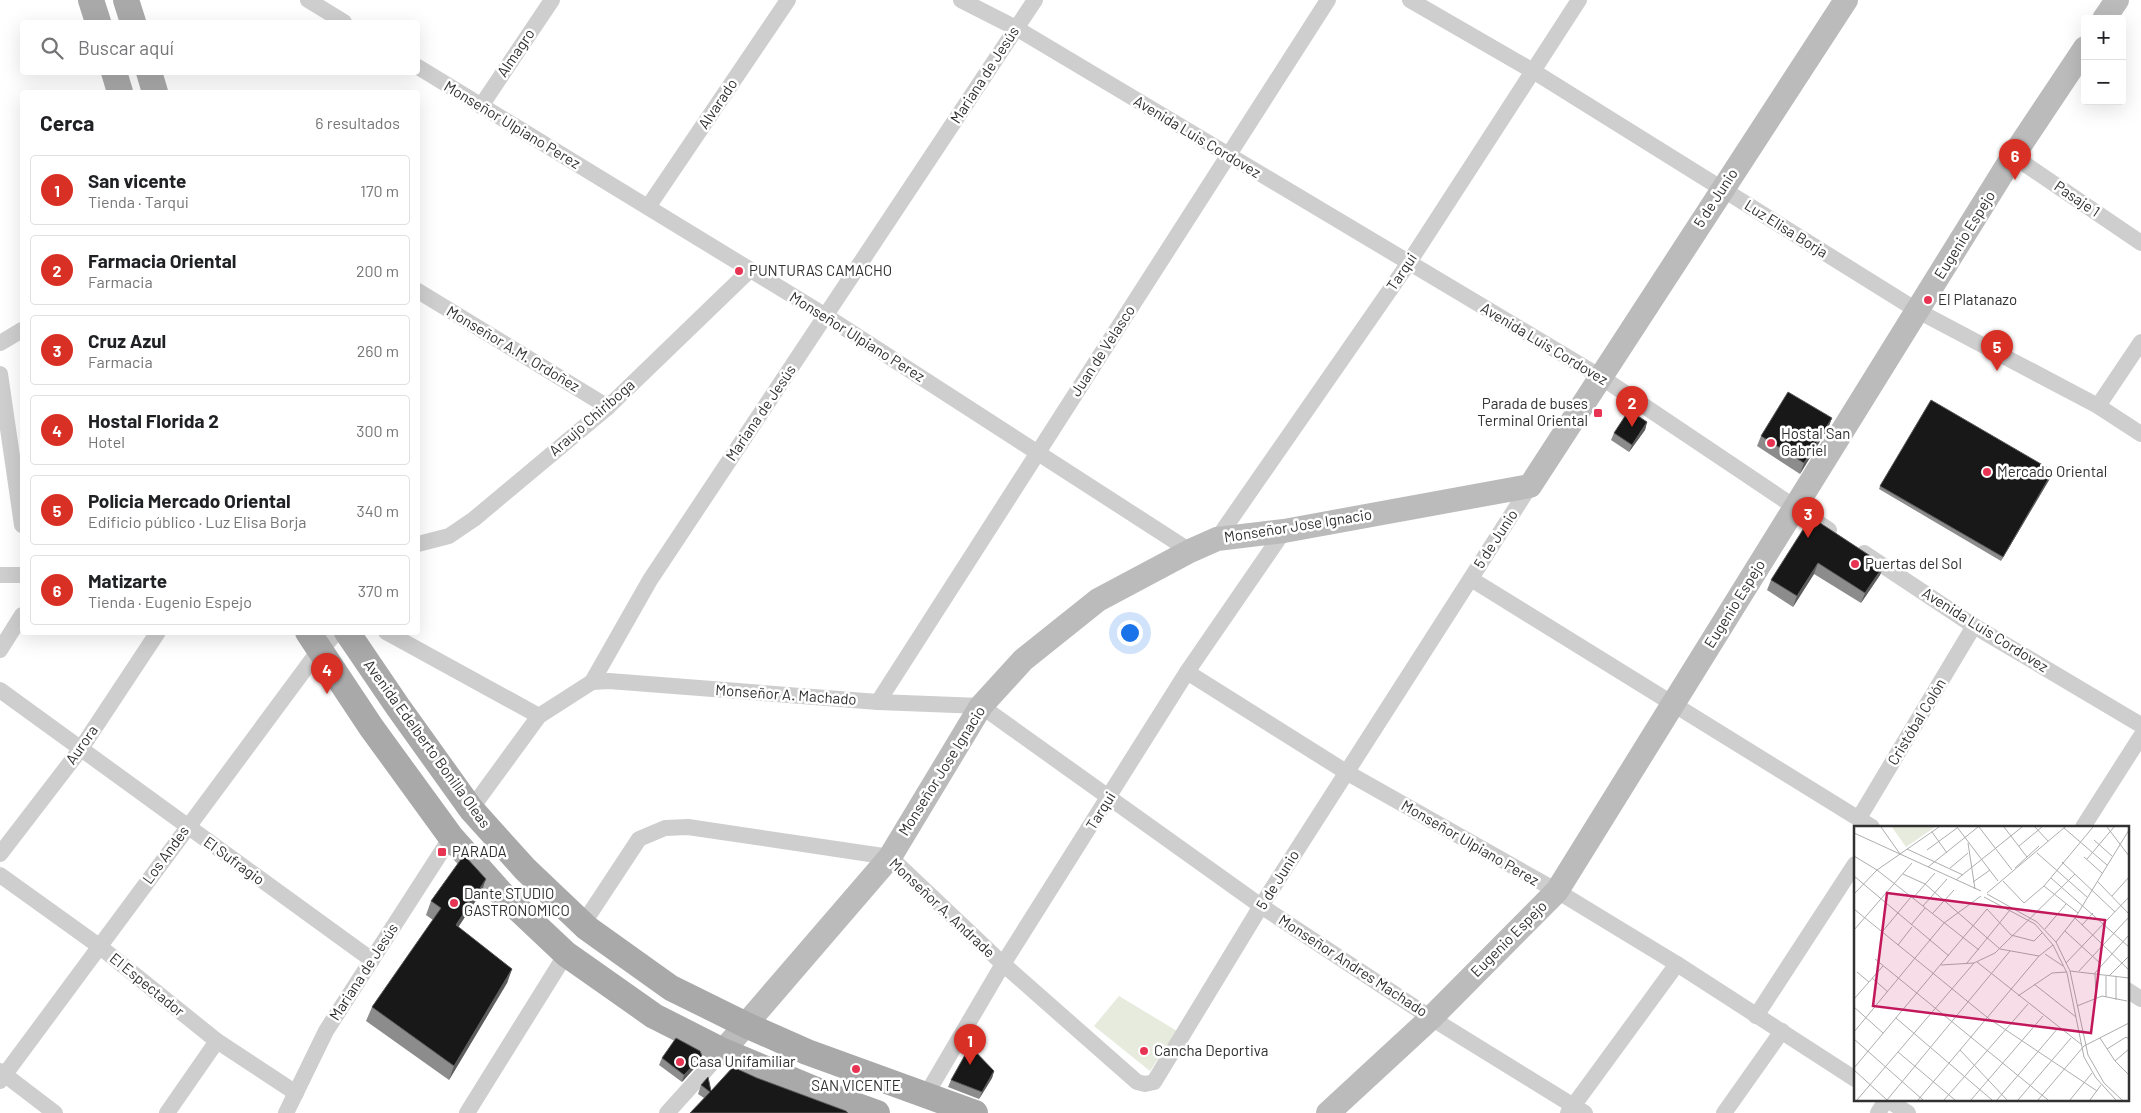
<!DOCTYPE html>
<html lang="es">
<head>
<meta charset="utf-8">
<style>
	body { margin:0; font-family:Barlow,sans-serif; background:#f6f6f6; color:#202124 }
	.controls { position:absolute; right:15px; top:15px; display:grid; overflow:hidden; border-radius:5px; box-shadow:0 5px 20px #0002 }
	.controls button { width:45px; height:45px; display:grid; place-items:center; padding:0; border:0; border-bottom:1px solid #e0e0e0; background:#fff; color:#202124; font:25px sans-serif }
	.you { position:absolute; left:1129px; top:632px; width:18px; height:18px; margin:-12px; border:4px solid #fff; border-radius:50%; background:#1a73e8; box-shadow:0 0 0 8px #1a73e833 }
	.badge { display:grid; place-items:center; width:32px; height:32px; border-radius:50%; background:#d93025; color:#fff; font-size:16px; font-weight:700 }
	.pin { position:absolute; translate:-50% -41px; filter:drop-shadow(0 1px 2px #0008) }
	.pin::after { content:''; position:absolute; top:26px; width:18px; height:15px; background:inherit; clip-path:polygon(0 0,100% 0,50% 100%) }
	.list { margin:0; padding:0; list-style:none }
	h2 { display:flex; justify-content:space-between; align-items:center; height:65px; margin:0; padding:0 20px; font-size:21px }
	h2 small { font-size:16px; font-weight:400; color:#757577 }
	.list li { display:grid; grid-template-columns:32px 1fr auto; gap:15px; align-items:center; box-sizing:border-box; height:70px; margin:0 10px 10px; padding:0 10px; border:1px solid #e0e0e0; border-radius:5px }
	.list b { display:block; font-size:19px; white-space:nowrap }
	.list p { margin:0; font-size:16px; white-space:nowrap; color:#757577 }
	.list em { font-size:16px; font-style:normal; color:#757577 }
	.icon { flex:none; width:28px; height:28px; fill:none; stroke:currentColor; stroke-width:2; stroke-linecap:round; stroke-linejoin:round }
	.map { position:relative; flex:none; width:2141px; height:1113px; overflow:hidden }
	.search { position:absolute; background:#fff; box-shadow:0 5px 20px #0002; left:20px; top:20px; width:400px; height:55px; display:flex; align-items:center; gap:12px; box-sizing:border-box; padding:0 18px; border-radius:5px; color:#757577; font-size:19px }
	.panel { position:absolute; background:#fff; box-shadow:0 5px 20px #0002; left:20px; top:90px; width:400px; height:545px; border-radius:5px }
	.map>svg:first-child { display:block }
	.pitch { fill:#e6ebdd }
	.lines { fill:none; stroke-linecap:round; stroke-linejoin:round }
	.street { stroke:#cecece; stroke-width:16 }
	.secondary { stroke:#bbb; stroke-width:24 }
	.primary { stroke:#a9a9a9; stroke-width:26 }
	.wall { fill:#8c8c8c }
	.shaded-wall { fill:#5d5d5d }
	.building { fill:#181818; stroke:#5d5d5d }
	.poi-dot { fill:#e83453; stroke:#fff; stroke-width:2 }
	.labels { text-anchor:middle; stroke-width:5; stroke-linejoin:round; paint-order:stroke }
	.street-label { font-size:15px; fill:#313131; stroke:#fff }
	.poi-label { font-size:15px; fill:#313131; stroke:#fff; text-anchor:start }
	.inset-road { fill:none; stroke:#adadad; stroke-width:1 }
	.view { fill:#c2185b; fill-opacity:0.15; stroke:#c2185b; stroke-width:2.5 }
	.inset-edge { fill:none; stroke:#313131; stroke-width:2.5 }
</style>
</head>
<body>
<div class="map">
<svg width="2141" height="1113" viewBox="0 0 2141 1113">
	<rect width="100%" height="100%" fill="#fff"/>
	<path class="pitch" d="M1119,996L1177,1031L1150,1071L1094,1026Z"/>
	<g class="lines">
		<g class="street">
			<path d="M308,0L344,22"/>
			<path d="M961,0L1016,28L1601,377L1829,530"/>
			<path d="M1410,0L1533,71L1918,311L2098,406L2141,434"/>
			<path d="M418,67L826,316L1190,551"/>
			<path d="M481,106L552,0"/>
			<path d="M2013,156L2141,243"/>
			<path d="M648,207L788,0"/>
			<path d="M418,291L608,407"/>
			<path d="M0,343L22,330"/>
			<path d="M0,374L22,525"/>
			<path d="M2098,406L2141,342"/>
			<path d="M1217,539L1408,264L1579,0"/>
			<path d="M418,544L449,536L474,519L608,407L750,270"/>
			<path d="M1864,553L1974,626L2141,725"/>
			<path d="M0,575H22"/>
			<path d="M1471,579L1872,827"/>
			<path d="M386,632L539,716"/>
			<path d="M0,650L22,615"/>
			<path d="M1187,672L1346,772L1557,891L1677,964L1855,1079"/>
			<path d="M592,682L609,681L878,702L981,706L1261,906L1431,1018L1585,1113"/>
			<path d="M0,690L372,960"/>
			<path d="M878,702L1328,0"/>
			<path d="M471,809L539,716L592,682L650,580L1035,0"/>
			<path d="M1859,818L1974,626"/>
			<path d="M2083,827L2141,736"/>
			<path d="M0,854L80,750L158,632"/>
			<path d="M0,875L99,946L217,1041L296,1093"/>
			<path d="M583,924L639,839L665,828L688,827L890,857L1003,964L1137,1082L1145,1084L1154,1082L1261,906L1530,486"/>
			<path d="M2127,990L2141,999"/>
			<path d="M1756,1016L1855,864"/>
			<path d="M0,1071L55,1113"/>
			<path d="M0,1081L314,657L337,632"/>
			<path d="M926,1095L1003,964L1187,672L1284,531"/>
			<path d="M1886,1099L1908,1113"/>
			<path d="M167,1113L217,1041"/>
			<path d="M286,1113L326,1031L451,837"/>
			<path d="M467,1113L566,954"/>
			<path d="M667,1113L723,1051"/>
			<path d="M1568,1113L1677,964"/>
			<path d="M1724,1113L1782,1031"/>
			<path d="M1878,1113L1886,1100"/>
		</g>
		<g class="secondary">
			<path d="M2104,19L2117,0"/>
			<path d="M723,1051L890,857L981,706L1023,660L1098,600L1190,551L1217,539L1284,531L1530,486L1846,0"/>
			<path d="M1328,1113L1431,1018L1557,891L2013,156L2085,48"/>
		</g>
		<g class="primary">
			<path d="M91,0L98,22"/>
			<path d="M126,0L133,22"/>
			<path d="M114,72L120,92"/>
			<path d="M149,72L155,92"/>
			<path d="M308,632L371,727L451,837L500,892L566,954L654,1016L723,1051L838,1099L877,1113"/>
			<path d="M347,632L398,707L471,809L525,869L587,928L671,988L746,1025L807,1052L975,1113"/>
		</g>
	</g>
	<g class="wall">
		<path d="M1832,418L1828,428L1800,474L1757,446L1761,436Z"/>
		<path d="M1647,422L1645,430L1629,452L1611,440L1614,433Z"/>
		<path d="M2052,475L2001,561L1879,489L1880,486Z"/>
		<path d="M1811,517L1884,565L1880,575L1861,603L1814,574L1793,607L1767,590L1771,580Z"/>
		<path d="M481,893L458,927L512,969L507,983L449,1080L366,1021L372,1007L433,920L426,915L431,901Z"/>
		<path d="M662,1058L699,1063L682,1082L659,1065Z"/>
		<path d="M994,1071L992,1078L979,1099L948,1087L951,1080Z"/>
		<path d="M757,1078L704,1098L698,1094L701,1085L711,1091Z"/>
	</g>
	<g class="shaded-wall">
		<path d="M1832,418L1828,428L1800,474L1804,463Z"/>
		<path d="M1647,422L1645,430L1629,452L1632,445Z"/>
		<path d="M2053,471L2052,475L2001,561L2003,557Z"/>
		<path d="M1818,563L1814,574L1793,607L1797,596Z"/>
		<path d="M1884,565L1880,575L1861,603L1865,593Z"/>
		<path d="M486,879L481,893L451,938L456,925Z"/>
		<path d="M512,969L507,983L449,1080L454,1066Z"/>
		<path d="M702,1056L699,1063L682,1082L684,1075Z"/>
		<path d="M994,1071L992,1078L979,1099L982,1092Z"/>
	</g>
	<g class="building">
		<path d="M1788,392L1832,418L1804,463L1761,436Z"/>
		<path d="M1931,400L2053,471L2003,557L1880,486Z"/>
		<path d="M1629,410L1647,422L1632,445L1614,433Z"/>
		<path d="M1811,517L1884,565L1865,593L1818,563L1797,596L1771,580Z"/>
		<path d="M464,855L486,879L456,925L512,969L454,1066L372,1007L441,908L431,901Z"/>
		<path d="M676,1038L700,1051L702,1056L684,1075L662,1058Z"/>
		<path d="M970,1046L994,1071L982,1092L951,1080Z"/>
		<path d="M733,1067L757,1078L846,1111L848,1113H690L710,1092L701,1085L708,1077L711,1091Z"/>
	</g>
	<g class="poi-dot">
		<circle cx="739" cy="271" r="5"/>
		<circle cx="1928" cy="300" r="5"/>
		<rect x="1593" y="408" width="10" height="10" rx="2.5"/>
		<circle cx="1771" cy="443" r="5"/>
		<circle cx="1987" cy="472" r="5"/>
		<circle cx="1855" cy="564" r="5"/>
		<rect x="437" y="847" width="10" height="10" rx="2.5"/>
		<circle cx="454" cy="903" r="5"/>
		<circle cx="1144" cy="1051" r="5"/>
		<circle cx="680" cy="1062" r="5"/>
		<circle cx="856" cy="1069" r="5"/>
	</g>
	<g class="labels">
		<g class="street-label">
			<text transform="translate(516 53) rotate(-56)" y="5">Almagro</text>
			<text transform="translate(985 75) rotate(-57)" y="5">Mariana de Jesús</text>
			<text transform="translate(718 104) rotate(-56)" y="5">Alvarado</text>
			<text transform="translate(512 125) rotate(31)" y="5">Monseñor Ulpiano Perez</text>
			<text transform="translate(1197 137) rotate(31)" y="5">Avenida Luis Cordovez</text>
			<text transform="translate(1716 198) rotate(-57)" y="5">5 de Junio</text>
			<text transform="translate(2077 199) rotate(34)" y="5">Pasaje 1</text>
			<text transform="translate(1786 229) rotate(32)" y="5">Luz Elisa Borja</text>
			<text transform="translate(1965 235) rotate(-58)" y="5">Eugenio Espejo</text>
			<text transform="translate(1402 272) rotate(-56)" y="5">Tarqui</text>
			<text transform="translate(857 337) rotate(32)" y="5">Monseñor Ulpiano Perez</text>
			<text transform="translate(1544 344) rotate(31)" y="5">Avenida Luis Cordovez</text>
			<text transform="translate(513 349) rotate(31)" y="5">Monseñor A.M. Ordoñez</text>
			<text transform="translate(1103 351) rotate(-57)" y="5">Juan de Velasco</text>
			<text transform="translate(761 413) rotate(-56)" y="5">Mariana de Jesús</text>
			<text transform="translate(592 418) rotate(-41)" y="5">Araujo Chiriboga</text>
			<text transform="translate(1298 526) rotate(-9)" y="5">Monseñor Jose Ignacio</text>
			<text transform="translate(1496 539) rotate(-57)" y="5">5 de Junio</text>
			<text transform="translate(1735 604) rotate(-58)" y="5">Eugenio Espejo</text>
			<text transform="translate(1985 630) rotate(32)" y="5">Avenida Luis Cordovez</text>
			<text transform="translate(786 695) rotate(4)" y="5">Monseñor A. Machado</text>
			<text transform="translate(1917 722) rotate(-59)" y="5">Cristóbal Colón</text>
			<text transform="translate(427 744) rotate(54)" y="5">Avenida Edelberto Bonilla Oleas</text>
			<text transform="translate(82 745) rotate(-55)" y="5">Aurora</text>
			<text transform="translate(942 771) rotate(-58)" y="5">Monseñor Jose Ignacio</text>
			<text transform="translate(1101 811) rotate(-58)" y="5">Tarqui</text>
			<text transform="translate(1470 843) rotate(30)" y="5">Monseñor Ulpiano Perez</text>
			<text transform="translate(166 855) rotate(-54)" y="5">Los Andes</text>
			<text transform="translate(234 861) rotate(36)" y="5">El Sufragio</text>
			<text transform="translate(1278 880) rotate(-58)" y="5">5 de Junio</text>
			<text transform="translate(942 908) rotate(43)" y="5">Monseñor A. Andrade</text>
			<text transform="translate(1509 939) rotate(-45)" y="5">Eugenio Espejo</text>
			<text transform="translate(1353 966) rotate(33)" y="5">Monseñor Andres Machado</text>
			<text transform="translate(364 972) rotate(-57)" y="5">Mariana de Jesús</text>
			<text transform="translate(147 985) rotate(39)" y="5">El Espectador</text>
		</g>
		<g class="poi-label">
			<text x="749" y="276">PUNTURAS CAMACHO</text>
			<text x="1938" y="305">El Platanazo</text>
			<text x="1588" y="409" text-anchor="end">Parada de buses<tspan x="1588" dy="17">Terminal Oriental</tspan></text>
			<text x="1781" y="439">Hostal San<tspan x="1781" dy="17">Gabriel</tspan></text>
			<text x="1997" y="477">Mercado Oriental</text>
			<text x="1865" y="569">Puertas del Sol</text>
			<text x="452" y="857">PARADA</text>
			<text x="464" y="899">Dante STUDIO<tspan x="464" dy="17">GASTRONOMICO</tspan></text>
			<text x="1154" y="1056">Cancha Deportiva</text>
			<text x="690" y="1067">Casa Unifamiliar</text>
			<text x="856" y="1091" text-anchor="middle">SAN VICENTE</text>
		</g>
	</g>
	<g transform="translate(1854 826)">
		<rect width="275" height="275" fill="#fff"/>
		<path d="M38,1H81L52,21Z" fill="#e6ebdd"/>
		<path class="inset-road" d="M27,1L46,28M103,1L144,55M125,1L158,44M150,1L173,31M181,1L194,15M253,1L275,30M210,2L253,39M78,6L93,27M0,7L127,65M240,14L258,30M114,17L121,63M165,20L188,1M53,23L109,49M73,24L103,2M183,27L233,71M0,30L23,44L125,124M230,31L248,47M233,33L260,1M208,36L261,86M74,41L124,1M96,42L114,27M161,42L185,20M49,48L71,58L146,123L185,130M0,50L95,130M197,52L275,121M102,54L168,1M149,55L170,77L190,60L239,1M243,55L275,88M119,56L136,44M190,60L224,87M133,67L211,1M0,68L23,44L85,1M133,68L183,96L202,116L216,145L234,229L250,257L268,274M258,70L275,51M130,71L181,98L199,119L213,147L230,231L242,252L262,274M59,72L81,47M69,80L93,53M0,83L134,192L243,265M78,88L100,64M221,92L275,144M57,99L71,82M228,99L239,87M191,103L212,78M0,104L58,37M211,105L247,138M28,106L57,71M202,116L221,92L275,4M44,119L58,101M191,128L209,140M21,133L194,274M123,136L228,219M113,137L156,84M212,137L275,71M87,139L120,137L141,127L221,48M216,145L275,152M225,145L275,91M3,146L15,156M240,148L275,109M241,148L242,172M275,149V201M252,150V171M255,150L275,130M262,151V174M18,152L34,166M180,158L222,191M164,170L198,147L213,146M0,173L29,140M223,180L248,170L273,175M0,181L29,207M42,192L138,274M0,206L90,97L127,70M246,212L261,235L275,249M0,213L69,274M253,223L272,211L275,213M106,224L153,274M44,226L101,274M261,235L275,223M0,242L133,83L157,109L180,115L189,106M0,244L33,274M3,274L120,137M33,274L156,125M64,274L185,130L199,119M90,274L174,178M117,274L189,190M143,274L204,202M164,274L217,212M184,274L230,220L275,197M216,274L238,247M236,274L247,259"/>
		<path class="view" d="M33,67L251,94L237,207L19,180Z"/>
		<rect width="275" height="275" class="inset-edge"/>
	</g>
</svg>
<div class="controls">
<button>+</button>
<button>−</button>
</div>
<div class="you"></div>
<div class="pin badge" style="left:970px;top:1065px">1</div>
<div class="pin badge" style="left:1632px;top:427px">2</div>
<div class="pin badge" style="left:1808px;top:538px">3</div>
<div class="pin badge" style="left:327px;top:694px">4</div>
<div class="pin badge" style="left:1997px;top:371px">5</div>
<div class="pin badge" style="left:2015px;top:180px">6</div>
<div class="search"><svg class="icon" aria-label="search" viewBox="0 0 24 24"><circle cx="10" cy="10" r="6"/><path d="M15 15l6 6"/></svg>Buscar aquí</div>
<section class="panel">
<h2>Cerca<small>6 resultados</small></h2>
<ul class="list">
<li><span class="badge">1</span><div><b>San vicente</b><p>Tienda · Tarqui</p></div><em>170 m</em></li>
<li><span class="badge">2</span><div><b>Farmacia Oriental</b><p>Farmacia</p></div><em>200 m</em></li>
<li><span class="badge">3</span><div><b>Cruz Azul</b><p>Farmacia</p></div><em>260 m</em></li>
<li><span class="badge">4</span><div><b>Hostal Florida 2</b><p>Hotel</p></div><em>300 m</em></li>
<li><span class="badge">5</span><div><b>Policia Mercado Oriental</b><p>Edificio público · Luz Elisa Borja</p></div><em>340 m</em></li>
<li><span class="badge">6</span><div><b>Matizarte</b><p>Tienda · Eugenio Espejo</p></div><em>370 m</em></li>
</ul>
</section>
</div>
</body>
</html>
